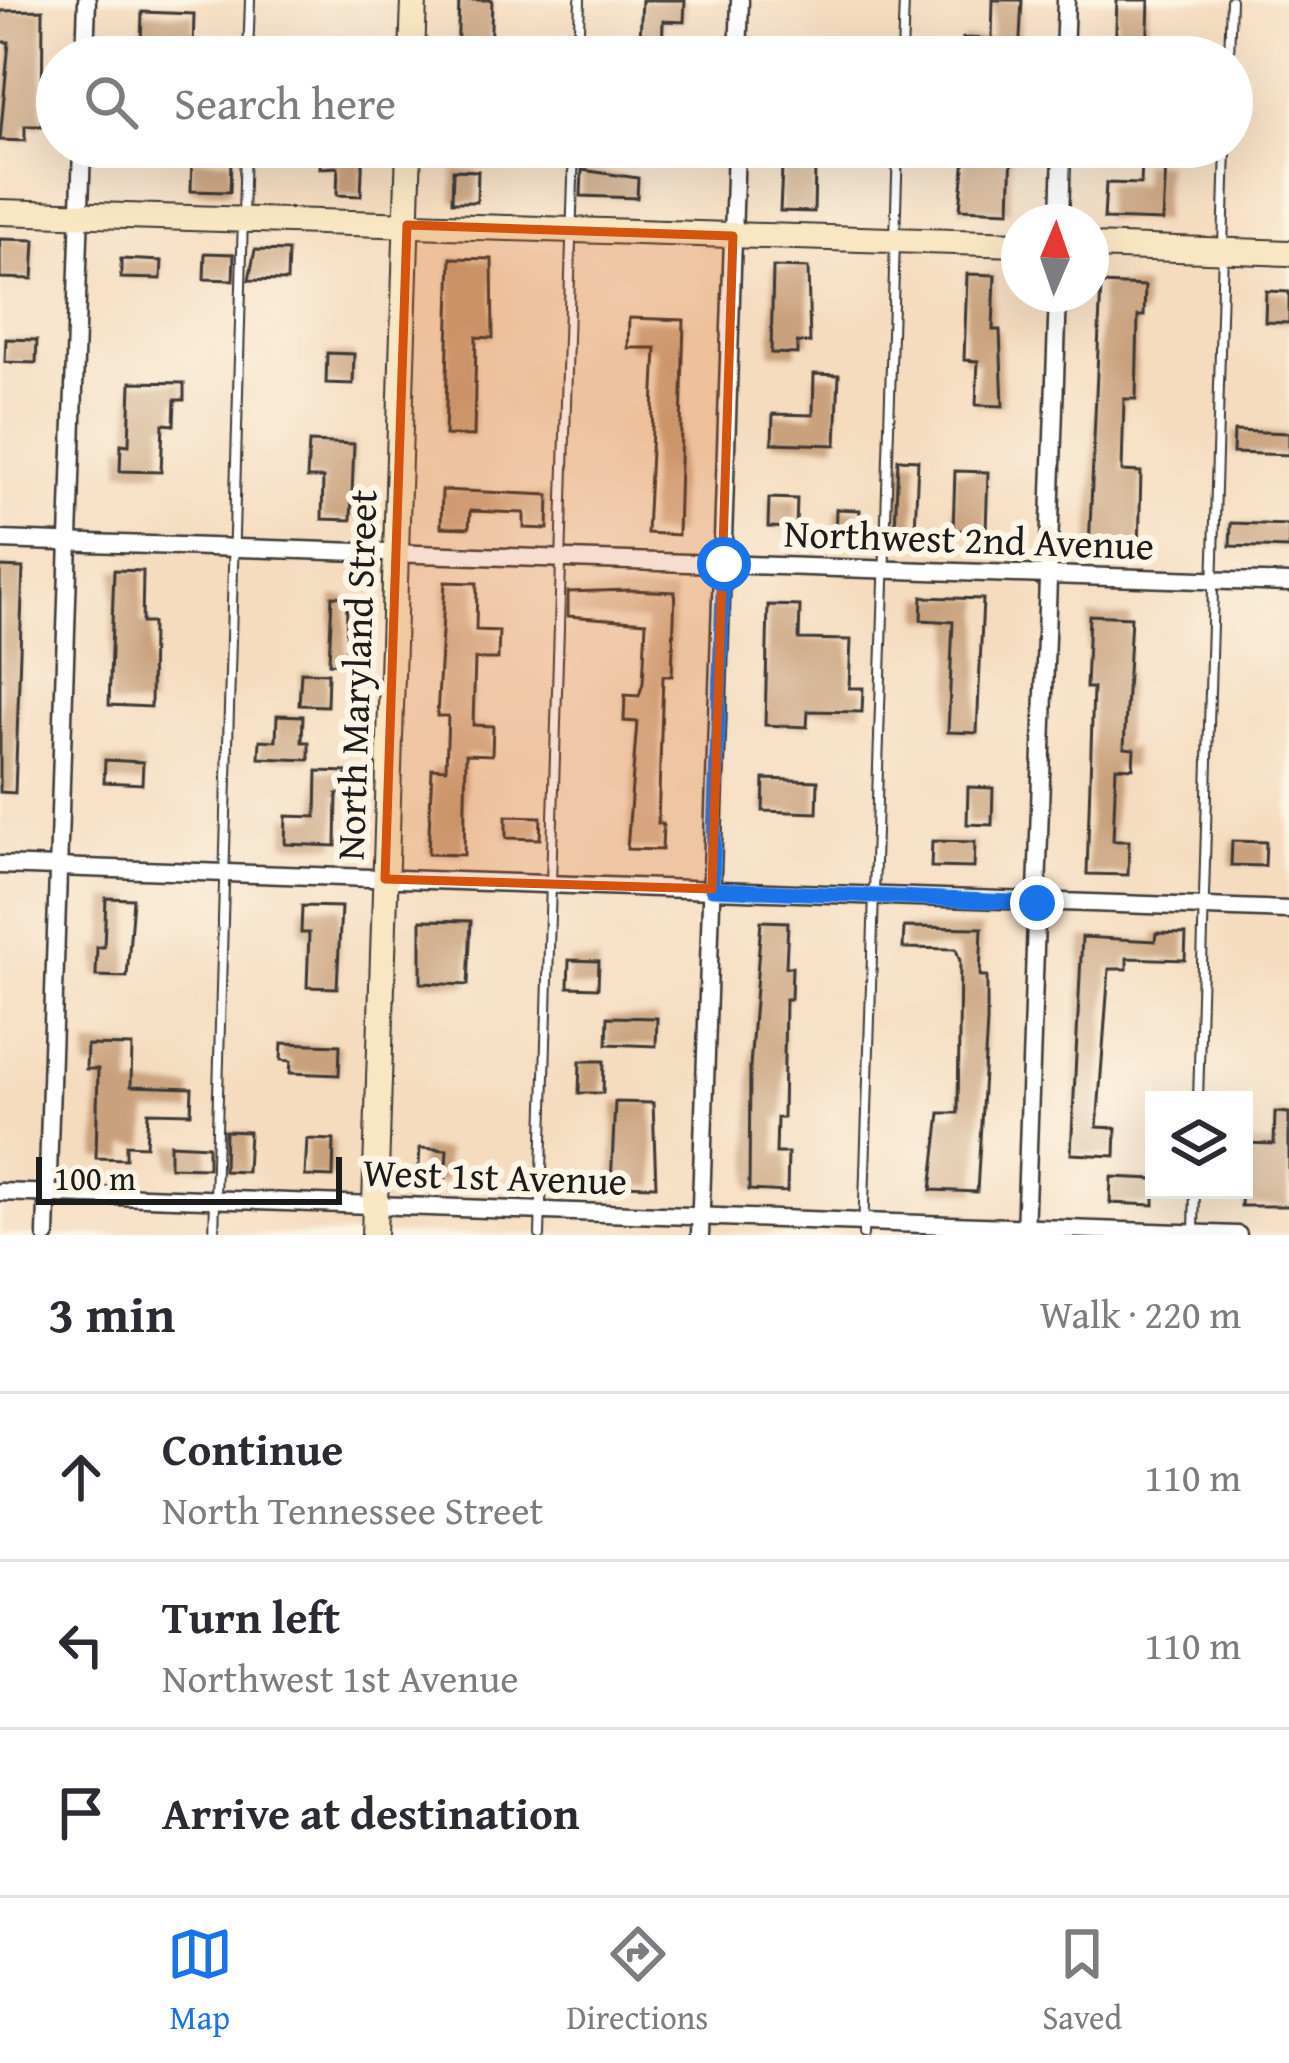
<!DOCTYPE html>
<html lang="en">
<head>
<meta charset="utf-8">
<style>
	body { margin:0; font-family:"Gentium Book Plus",serif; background:#f7f7f7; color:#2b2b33 }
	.controls { position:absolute; right:36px; bottom:36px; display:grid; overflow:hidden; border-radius:0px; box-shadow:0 12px 48px #0002 }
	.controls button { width:108px; height:108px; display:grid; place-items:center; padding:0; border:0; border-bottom:3px solid #e1e1e2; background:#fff; color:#2b2b33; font:60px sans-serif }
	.compass { position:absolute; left:1001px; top:204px; width:108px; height:108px; border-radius:50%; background:#fff; box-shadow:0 12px 48px #0002; rotate:2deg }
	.scale { position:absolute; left:36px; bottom:30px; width:306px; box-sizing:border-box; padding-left:12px; border:6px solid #1c1c1c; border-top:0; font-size:33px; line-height:42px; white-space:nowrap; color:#1c1c1c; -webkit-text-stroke:9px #fcf5e5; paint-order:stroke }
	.stop { position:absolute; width:36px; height:36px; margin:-27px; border:9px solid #1a73e8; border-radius:50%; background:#fff }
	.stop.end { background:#1a73e8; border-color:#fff; box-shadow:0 3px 12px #0008 }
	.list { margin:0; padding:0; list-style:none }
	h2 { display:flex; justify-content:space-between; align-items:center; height:156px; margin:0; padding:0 48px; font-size:51px }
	h2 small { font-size:39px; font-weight:400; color:#7c7c81 }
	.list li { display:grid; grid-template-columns:78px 1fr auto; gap:36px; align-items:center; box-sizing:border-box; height:168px; padding:0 48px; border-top:3px solid #e1e1e2 }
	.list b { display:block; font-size:45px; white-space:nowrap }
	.list p { margin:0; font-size:39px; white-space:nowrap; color:#7c7c81 }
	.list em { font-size:39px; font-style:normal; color:#7c7c81 }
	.icon { flex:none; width:66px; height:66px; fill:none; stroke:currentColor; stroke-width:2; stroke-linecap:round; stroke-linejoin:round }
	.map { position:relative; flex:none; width:1289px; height:1235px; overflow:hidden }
	.search { position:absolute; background:#fff; box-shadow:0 12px 48px #0002; left:36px; right:36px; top:36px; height:132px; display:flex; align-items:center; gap:30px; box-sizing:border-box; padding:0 42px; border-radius:66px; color:#7c7c81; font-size:45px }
	.sheet { height:660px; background:#fff }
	nav { display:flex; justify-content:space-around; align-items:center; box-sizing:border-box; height:168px; border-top:3px solid #e1e1e2; background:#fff; font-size:33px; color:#7c7c81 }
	nav a { display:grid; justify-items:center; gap:6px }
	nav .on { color:#1a73e8 }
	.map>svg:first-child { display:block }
	.building { fill:#c9a17d }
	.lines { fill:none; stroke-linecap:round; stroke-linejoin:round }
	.lane-casing { stroke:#3d3934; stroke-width:12 }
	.street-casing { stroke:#3d3934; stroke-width:21 }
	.secondary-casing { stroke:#3d3934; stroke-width:28 }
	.lane { stroke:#fff; stroke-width:8 }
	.street { stroke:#fff; stroke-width:16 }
	.secondary { stroke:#f9e7c3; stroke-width:24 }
	.route { stroke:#1a73e8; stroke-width:15 }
	.marked { fill:#d4530e; fill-opacity:0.2; stroke:#d4530e; stroke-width:9; stroke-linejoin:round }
	.labels { text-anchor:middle; stroke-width:12; stroke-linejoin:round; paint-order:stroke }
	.street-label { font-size:39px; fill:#1c1c1c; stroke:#fcf5e5 }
</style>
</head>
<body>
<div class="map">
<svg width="1289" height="1235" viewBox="0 0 1289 1235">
	<rect width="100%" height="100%" fill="#fcf5e5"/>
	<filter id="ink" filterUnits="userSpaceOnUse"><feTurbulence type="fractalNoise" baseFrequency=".00833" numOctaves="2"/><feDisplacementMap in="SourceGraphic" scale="24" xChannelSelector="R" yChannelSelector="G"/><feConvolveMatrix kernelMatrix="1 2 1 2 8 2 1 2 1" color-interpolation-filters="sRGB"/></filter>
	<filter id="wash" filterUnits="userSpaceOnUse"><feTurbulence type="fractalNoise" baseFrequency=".004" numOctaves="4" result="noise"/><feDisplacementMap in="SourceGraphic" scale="48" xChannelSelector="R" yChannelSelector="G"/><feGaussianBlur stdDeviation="2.7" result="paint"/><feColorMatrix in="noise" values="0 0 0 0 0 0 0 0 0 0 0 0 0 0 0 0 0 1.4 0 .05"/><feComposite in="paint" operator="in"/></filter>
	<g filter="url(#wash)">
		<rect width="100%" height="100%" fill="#f5dcbf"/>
		<g id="blocks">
			<g class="building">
				<path d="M459,0H492L490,57H457Z"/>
				<path d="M642,0H685L684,22L663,21L662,57H639Z"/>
				<path d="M993,0H1022L1019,57H963V38L992,39Z"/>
				<path d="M1117,0H1149L1147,57H1115Z"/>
				<path d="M43,10L42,126H25V141L0,140L9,42H1L0,11Z"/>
				<path d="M142,12L194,14L193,50L141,48Z"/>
				<path d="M321,147H363L361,196L337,195L338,167L320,168Z"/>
				<path d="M783,147H824V167H815L814,212L780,211Z"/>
				<path d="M966,147H1012L1010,211L960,209Z"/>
				<path d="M192,159L231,160L230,192L191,191Z"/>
				<path d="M1142,162L1166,163L1163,221L1104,219L1106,183L1141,184Z"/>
				<path d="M453,170L478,171L477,202H452Z"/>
				<path d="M582,170L638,178L637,198L581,196Z"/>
				<path d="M0,239L35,240L33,279L0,278Z"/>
				<path d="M255,250L288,251L287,281L249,280Z"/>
				<path d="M205,253L234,254L233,280L204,279Z"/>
				<path d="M451,258L492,259L493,338L476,337L474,436L445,435Z"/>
				<path d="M121,259L162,261L161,279L121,278Z"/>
				<path d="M773,267L808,268L810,343L797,342V354L771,353Z"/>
				<path d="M967,274L995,275L993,330H1000L1003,406L976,405L978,361L964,360Z"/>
				<path d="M1101,284L1145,286L1144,316H1138L1136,399H1124L1122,471L1141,472L1139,551L1089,549Z"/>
				<path d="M1266,291L1289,292V323L1265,322Z"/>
				<path d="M629,318L684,320L678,535L647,533L656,348H628Z"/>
				<path d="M6,339L37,340L36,363L5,362Z"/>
				<path d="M327,353L354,354L353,384L326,383Z"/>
				<path d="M814,374L839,375L836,445L772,443L773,414L813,415Z"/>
				<path d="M131,382L184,383V400H175L174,425L163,424L161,472L120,471L121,444L129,445Z"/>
				<path d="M1234,431L1289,433V455L1233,453Z"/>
				<path d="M309,442L354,444L351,520L322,519L323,478H307Z"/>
				<path d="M898,459L918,460L915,531L895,530Z"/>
				<path d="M955,471L988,472L986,531L953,530Z"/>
				<path d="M442,490L549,495L548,529L524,528V513L470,511L469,528L441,527Z"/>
				<path d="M769,498L797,499L796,528L768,527Z"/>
				<path d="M836,509L860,510L858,542L835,541Z"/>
				<path d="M1231,523L1289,525V548L1230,546Z"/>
				<path d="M0,567L23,568L15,793L0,792Z"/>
				<path d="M114,570L143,571L142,623H152L151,707L109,705Z"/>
				<path d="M445,582L477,583L476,630L499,631L498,659H475L473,725L493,726L492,755L466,754L464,855L428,854L432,768L446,769L448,716H437Z"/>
				<path d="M630,590L675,592L672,676H663L658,824H663L662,850L627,849L637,722L624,721L625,695L639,696L643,683L646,622L568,616V592Z"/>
				<path d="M332,596L347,597L346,664L329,663Z"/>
				<path d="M922,597L983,599L977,733L948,732L953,622L921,620Z"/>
				<path d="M768,605L800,606L799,639L851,640L849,688H863L862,712L808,711L807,727L765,725Z"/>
				<path d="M1089,615L1131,617L1124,748L1134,749L1133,768L1116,767L1113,841H1129L1128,875L1087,874L1093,688H1086Z"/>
				<path d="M301,672L328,673L327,706L299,705Z"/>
				<path d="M277,715L303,716L302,742H309V760L259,758L260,740L276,741Z"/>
				<path d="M105,760L143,762L142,784L104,782Z"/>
				<path d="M317,771L347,772L346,794H337L336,846L285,844L286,816L316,817Z"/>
				<path d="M764,779L818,781L817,813L763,811Z"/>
				<path d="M968,787L993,788L992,825L967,824Z"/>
				<path d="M506,816L541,817L540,839L506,838Z"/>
				<path d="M932,841L975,842L974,868L931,867Z"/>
				<path d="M1232,841L1266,842L1265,866L1231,865Z"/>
				<path d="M106,898L133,899L127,977L96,976L97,947H104Z"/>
				<path d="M302,906L341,907L337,988L307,987L309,933H301Z"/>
				<path d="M421,920L471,921L468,985L421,983Z"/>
				<path d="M761,921L788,922L786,967H792L791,999H785L783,1118H777L776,1153H788L787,1192L749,1190L750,1067Z"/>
				<path d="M904,927L982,928L980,976H987V1022L977,1192L931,1190L940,1113H958L960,961L956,949L903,948Z"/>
				<path d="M1156,933L1186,934L1185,960L1127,958V969H1109L1097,1127L1116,1128L1115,1156L1071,1154L1082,937L1155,941Z"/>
				<path d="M569,960L599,961L598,988L568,987Z"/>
				<path d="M608,1017L657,1018L656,1046L607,1044Z"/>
				<path d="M282,1043L340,1045L339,1075L290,1073L291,1061L281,1060Z"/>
				<path d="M87,1045L132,1046L131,1086L192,1088L191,1113L148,1112L146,1146L126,1145V1159L96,1158L98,1069H86Z"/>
				<path d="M580,1061H604L603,1093H579Z"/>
				<path d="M615,1102L653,1103L656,1186L611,1185Z"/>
				<path d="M1275,1112L1289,1113V1206H1241L1244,1143L1274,1144Z"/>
				<path d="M225,1131L249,1132L247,1172L224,1171Z"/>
				<path d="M307,1139L334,1140L333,1177L305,1176Z"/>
				<path d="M170,1144L208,1146V1168L170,1167Z"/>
				<path d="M420,1148L447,1150L445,1183L418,1181Z"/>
				<path d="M1111,1177L1154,1179V1205L1110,1203Z"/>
			</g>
		</g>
	</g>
	<g filter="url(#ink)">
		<use href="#blocks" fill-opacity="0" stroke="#3d3934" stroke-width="3"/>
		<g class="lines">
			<defs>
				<g id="lane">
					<path d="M248,57L250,0"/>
					<path d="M578,57L580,0"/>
					<path d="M902,57L904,0"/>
					<path d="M1229,57L1231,0"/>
					<path d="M1198,1100L1226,147"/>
					<path d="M1194,1230L1195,1190"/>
					<path d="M214,1235L245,147"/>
					<path d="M540,1235L574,147"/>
					<path d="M863,1235L898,147"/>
				</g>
				<g id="street">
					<path d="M85,57L87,0"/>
					<path d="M738,57L740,0"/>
					<path d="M1064,57L1066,0"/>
					<path d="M1060,222L1062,147"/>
					<path d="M0,540L1289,583"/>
					<path d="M0,865L1289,910"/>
					<path d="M0,1192L1238,1235"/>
					<path d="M1025,1234L1058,294"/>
					<path d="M46,1235L82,147"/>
					<path d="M700,1235L736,147"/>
				</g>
				<g id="secondary">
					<path d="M412,57L414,0"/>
					<path d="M0,212L1019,244"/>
					<path d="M1091,246L1289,253"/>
					<path d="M374,1235L409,147"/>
				</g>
			</defs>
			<use href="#lane" class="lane-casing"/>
			<use href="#street" class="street-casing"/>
			<use href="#secondary" class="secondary-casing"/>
			<use href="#lane" class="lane"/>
			<use href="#street" class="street"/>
			<use href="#secondary" class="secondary"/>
		</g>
	</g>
	<g class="lines" filter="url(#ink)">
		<path class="route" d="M724,564L712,889L1037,903"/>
	</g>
	<path class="marked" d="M407,225L733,236L712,889L385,879Z"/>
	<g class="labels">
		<g class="street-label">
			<text transform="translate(969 539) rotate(2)" y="14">Northwest 2nd Avenue</text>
			<text transform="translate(356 675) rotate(-88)" y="14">North Maryland Street</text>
			<text transform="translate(495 1176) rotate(2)" y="14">West 1st Avenue</text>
		</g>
	</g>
</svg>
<div class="controls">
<button><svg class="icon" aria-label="layers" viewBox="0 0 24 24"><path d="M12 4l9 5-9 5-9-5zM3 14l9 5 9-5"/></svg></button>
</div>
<svg class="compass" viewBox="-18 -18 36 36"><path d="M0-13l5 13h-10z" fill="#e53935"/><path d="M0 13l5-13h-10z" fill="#7c7c81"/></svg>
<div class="scale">100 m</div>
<div class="stop" style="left:724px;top:564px"></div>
<div class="stop end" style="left:1037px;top:903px"></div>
<div class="search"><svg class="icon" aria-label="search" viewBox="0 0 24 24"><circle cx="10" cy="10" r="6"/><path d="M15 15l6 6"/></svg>Search here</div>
</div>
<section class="sheet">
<h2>3 min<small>Walk · 220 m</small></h2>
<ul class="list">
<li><svg class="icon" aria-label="ahead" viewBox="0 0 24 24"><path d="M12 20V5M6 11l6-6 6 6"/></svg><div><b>Continue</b><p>North Tennessee Street</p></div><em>110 m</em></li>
<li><svg class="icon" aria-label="left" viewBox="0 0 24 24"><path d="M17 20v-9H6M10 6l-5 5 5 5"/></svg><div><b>Turn left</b><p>Northwest 1st Avenue</p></div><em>110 m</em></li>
<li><svg class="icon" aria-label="arrive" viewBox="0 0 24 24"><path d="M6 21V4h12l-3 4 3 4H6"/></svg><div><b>Arrive at destination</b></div></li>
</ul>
</section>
<nav>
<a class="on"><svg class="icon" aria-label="map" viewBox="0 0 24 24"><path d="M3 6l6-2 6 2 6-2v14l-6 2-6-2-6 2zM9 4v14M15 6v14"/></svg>Map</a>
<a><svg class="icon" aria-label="directions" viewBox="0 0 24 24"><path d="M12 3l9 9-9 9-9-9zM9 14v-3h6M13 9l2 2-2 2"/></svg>Directions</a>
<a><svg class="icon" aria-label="saved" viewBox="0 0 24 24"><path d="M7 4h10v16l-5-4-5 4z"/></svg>Saved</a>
</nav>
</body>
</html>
